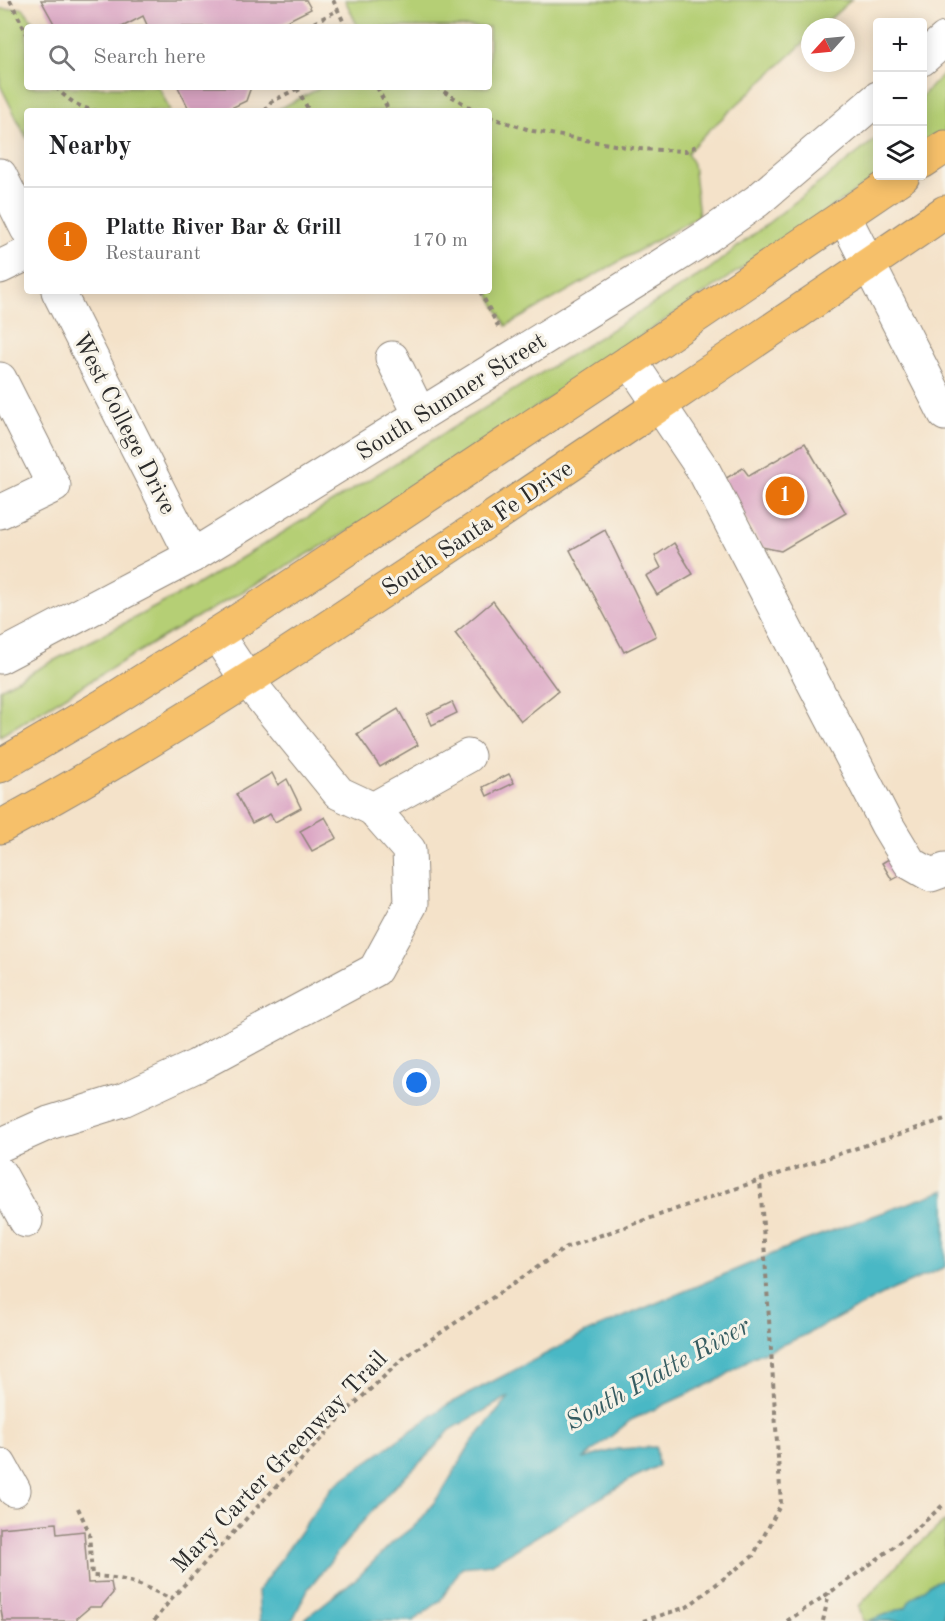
<!DOCTYPE html>
<html lang="en">
<head>
<meta charset="utf-8">
<style>
	body { margin:0; font-family:"Old Standard TT",serif; background:#f6f6f6; color:#202124 }
	.controls { position:absolute; right:18px; top:18px; display:grid; overflow:hidden; border-radius:6px; box-shadow:0 3px 15px #0003 }
	.controls button { width:54px; height:54px; display:grid; place-items:center; padding:0; border:0; border-bottom:2px solid #e0e0e0; background:#fff; color:#202124; font:30px sans-serif }
	.compass { position:absolute; left:801px; top:18px; width:54px; height:54px; border-radius:50%; background:#fff; box-shadow:0 3px 15px #0003; rotate:243deg }
	.you { position:absolute; left:417px; top:1083px; width:21px; height:21px; margin:-15px; border:4px solid #fff; border-radius:50%; background:#1a73e8; box-shadow:0 0 0 9px #1a73e833 }
	.badge { display:grid; place-items:center; width:39px; height:39px; border-radius:50%; background:#1a73e8; color:#fff; font-size:20px; font-weight:700 }
	.pin { position:absolute; translate:-50% -50%; border:3px solid #fff; box-shadow:0 2px 6px #0006 }
	.list { margin:0; padding:0; list-style:none }
	h2 { display:flex; justify-content:space-between; align-items:center; height:78px; margin:0; padding:0 24px; font-size:26px }
	h2 small { font-size:20px; font-weight:400; color:#757577 }
	.list li { display:grid; grid-template-columns:39px 1fr auto; gap:18px; align-items:center; box-sizing:border-box; height:108px; padding:0 24px; border-top:2px solid #e0e0e0 }
	.list b { display:block; font-size:22px; white-space:nowrap }
	.list p { margin:0; font-size:20px; white-space:nowrap; color:#757577 }
	.list em { font-size:20px; font-style:normal; color:#757577 }
	.icon { flex:none; width:33px; height:33px; fill:none; stroke:currentColor; stroke-width:2; stroke-linecap:round; stroke-linejoin:round }
	.map { position:relative; flex:none; width:945px; height:1621px; overflow:hidden }
	.search { position:absolute; background:#fff; box-shadow:0 3px 15px #0003; left:24px; top:24px; width:468px; height:66px; display:flex; align-items:center; gap:15px; box-sizing:border-box; padding:0 21px; border-radius:6px; color:#757577; font-size:22px }
	.panel { position:absolute; background:#fff; box-shadow:0 3px 15px #0003; left:24px; top:108px; width:468px; height:186px; border-radius:6px }
	.map>svg:first-child { display:block }
	.green { fill:#b5cf74; stroke:#707d50; stroke-width:1.5 }
	.water { fill:#4ab8c5; stroke:#3a7278; stroke-width:1.5 }
	.building { fill:#dba6c4 }
	.lines { fill:none; stroke-linecap:round; stroke-linejoin:round }
	.minor-casing { stroke:#90867a; stroke-width:35 }
	.highway-casing { stroke:#90867a; stroke-width:35 }
	.path { stroke:#90867a; stroke-width:4; stroke-dasharray:4.5 4.5; stroke-linecap:butt }
	.minor { stroke:#fff; stroke-width:33 }
	.highway { stroke:#f6c06b; stroke-width:33 }
	.labels { text-anchor:middle; stroke-width:6; stroke-linejoin:round; paint-order:stroke }
	.street-label { font-size:24px; fill:#2b2b2b; stroke:#f7f3e8 }
	.water-label { font-size:26px; font-style:italic; fill:#365c61; stroke:#f7f3e8 }
</style>
</head>
<body>
<div class="map">
<svg width="945" height="1621" viewBox="0 0 945 1621">
	<rect width="100%" height="100%" fill="#f7f3e8"/>
	<filter id="ink" filterUnits="userSpaceOnUse"><feTurbulence type="fractalNoise" baseFrequency=".0167" numOctaves="2"/><feDisplacementMap in="SourceGraphic" scale="12" xChannelSelector="R" yChannelSelector="G"/><feConvolveMatrix kernelMatrix="1 2 1 2 8 2 1 2 1" color-interpolation-filters="sRGB"/></filter>
	<filter id="wash" filterUnits="userSpaceOnUse"><feTurbulence type="fractalNoise" baseFrequency=".008" numOctaves="4" result="noise"/><feDisplacementMap in="SourceGraphic" scale="24" xChannelSelector="R" yChannelSelector="G"/><feGaussianBlur stdDeviation="1.35" result="paint"/><feColorMatrix in="noise" values="0 0 0 0 0 0 0 0 0 0 0 0 0 0 0 0 0 1.4 0 .05"/><feComposite in="paint" operator="in"/></filter>
	<g filter="url(#wash)">
		<rect width="100%" height="100%" fill="#f4e2c9"/>
		<g class="green">
			<path d="M345,0H851L821,27H810V37L704,135L687,153L693,164L699,216L506,326L488,291L489,111H275L322,87H489V27H358Z"/>
			<path d="M23,8L37,27H27V87H159L170,111H27V139L0,85V9Z"/>
			<path d="M945,72V133L922,148V96Z"/>
			<path d="M877,138L878,176L380,513L163,637L0,736V689L193,587L266,543L708,270Z"/>
			<path d="M945,1521V1621H863L859,1606L909,1553Z"/>
		</g>
		<g class="water">
			<path d="M945,1190V1267L892,1290L803,1336L753,1357L720,1379L631,1420L583,1459L617,1449L656,1447L658,1466L633,1478L491,1564L462,1567L440,1601L413,1621H302L358,1577L392,1543L419,1522L442,1492L471,1443L510,1396L450,1430L429,1454L391,1490L358,1527L308,1589L292,1621H260L258,1591L332,1487L447,1405L588,1332L801,1242Z"/>
			<path d="M945,1578L944,1621H868L906,1607L910,1600L930,1584Z"/>
		</g>
		<g id="blocks">
			<g class="building">
				<path d="M41,0H306L311,9L275,27H148L143,16L122,27H56Z"/>
				<path d="M178,87H251L246,101L225,111H190Z"/>
				<path d="M805,443L846,513L781,551L762,547L723,480L743,468L749,476Z"/>
				<path d="M605,530L656,636L624,652L570,550Z"/>
				<path d="M674,543L693,574L657,595L646,576L661,568L655,556Z"/>
				<path d="M493,601L558,691L521,721L455,633Z"/>
				<path d="M452,702L457,713L432,725L427,714Z"/>
				<path d="M398,709L418,745L380,767L357,734Z"/>
				<path d="M272,773L278,785L287,779L301,808L275,822L270,814L252,823L236,794Z"/>
				<path d="M509,774L514,783L487,796L483,787Z"/>
				<path d="M325,817L337,838L312,851L300,831Z"/>
				<path d="M897,854L907,872L892,880L882,863Z"/>
				<path d="M56,1523L57,1534L84,1531L88,1583L111,1582L113,1593L101,1607H90L77,1618V1621H3L0,1605V1528Z"/>
			</g>
		</g>
	</g>
	<g filter="url(#ink)">
		<use href="#blocks" fill-opacity="0" stroke="#90867a" stroke-width="1.5"/>
		<g class="lines">
			<defs>
				<g id="minor">
					<path d="M922,59L945,39"/>
					<path d="M0,175L27,229"/>
					<path d="M844,216L945,414"/>
					<path d="M0,267L27,254"/>
					<path d="M58,291L192,556"/>
					<path d="M392,358L420,415"/>
					<path d="M630,361L704,471L887,825L910,863L931,875L945,870"/>
					<path d="M0,379L54,486L0,512"/>
					<path d="M217,635L247,680L339,793L373,809L468,756"/>
					<path d="M0,657L192,556L654,270L706,237L757,201L878,98"/>
					<path d="M0,1145L49,1123L123,1100L196,1066L375,970L411,904L409,850L373,809"/>
					<path d="M0,1174L26,1221"/>
					<path d="M0,1465L14,1490"/>
				</g>
				<g id="highway">
					<path d="M922,162L945,147"/>
					<path d="M0,766L104,705L258,608L630,361L903,176"/>
					<path d="M0,827C169,736 329,627 489,520C641,417 794,316 945,212"/>
				</g>
			</defs>
			<use href="#minor" class="minor-casing"/>
			<use href="#highway" class="highway-casing"/>
			<g class="path">
				<path d="M10,0L27,34"/>
				<path d="M333,0L346,27"/>
				<path d="M306,27L338,10"/>
				<path d="M56,87C67,100 81,109 98,111"/>
				<path d="M377,87L389,111"/>
				<path d="M436,87L476,111"/>
				<path d="M297,88L309,111"/>
				<path d="M265,111L271,102L300,87"/>
				<path d="M489,117L533,131L638,149L686,151L696,146"/>
				<path d="M480,291L500,330"/>
				<path d="M78,1508L89,1532L92,1576C124,1577 143,1585 171,1599"/>
				<path d="M154,1621L171,1599L349,1409L405,1357L567,1247L760,1180L945,1119"/>
				<path d="M643,1621L687,1607L753,1556L781,1504L760,1180"/>
				<path d="M787,1621C841,1585 898,1548 945,1503"/>
				<path d="M823,1621L829,1593"/>
			</g>
			<use href="#minor" class="minor"/>
			<use href="#highway" class="highway"/>
		</g>
	</g>
	<g class="labels">
		<g class="street-label">
			<text transform="translate(451 396) rotate(-32)" y="8">South Sumner Street</text>
			<text transform="translate(125 423) rotate(63)" y="8">West College Drive</text>
			<text transform="translate(477 528) rotate(-34)" y="8">South Santa Fe Drive</text>
			<text transform="translate(279 1461) rotate(-46)" y="8">Mary Carter Greenway Trail</text>
		</g>
		<g class="water-label">
			<text transform="translate(657 1373) rotate(-29)" y="9">South Platte River</text>
		</g>
	</g>
</svg>
<div class="controls">
<button>+</button>
<button>−</button>
<button><svg class="icon" aria-label="layers" viewBox="0 0 24 24"><path d="M12 4l9 5-9 5-9-5zM3 14l9 5 9-5"/></svg></button>
</div>
<svg class="compass" viewBox="-18 -18 36 36"><path d="M0-13l5 13h-10z" fill="#e53935"/><path d="M0 13l5-13h-10z" fill="#757577"/></svg>
<div class="you"></div>
<div class="pin badge" style="left:785px;top:496px;background:#e8710a">1</div>
<div class="search"><svg class="icon" aria-label="search" viewBox="0 0 24 24"><circle cx="10" cy="10" r="6"/><path d="M15 15l6 6"/></svg>Search here</div>
<section class="panel">
<h2>Nearby<small></small></h2>
<ul class="list">
<li><span class="badge" style="background:#e8710a">1</span><div><b>Platte River Bar &amp; Grill</b><p>Restaurant</p></div><em>170 m</em></li>
</ul>
</section>
</div>
</body>
</html>
